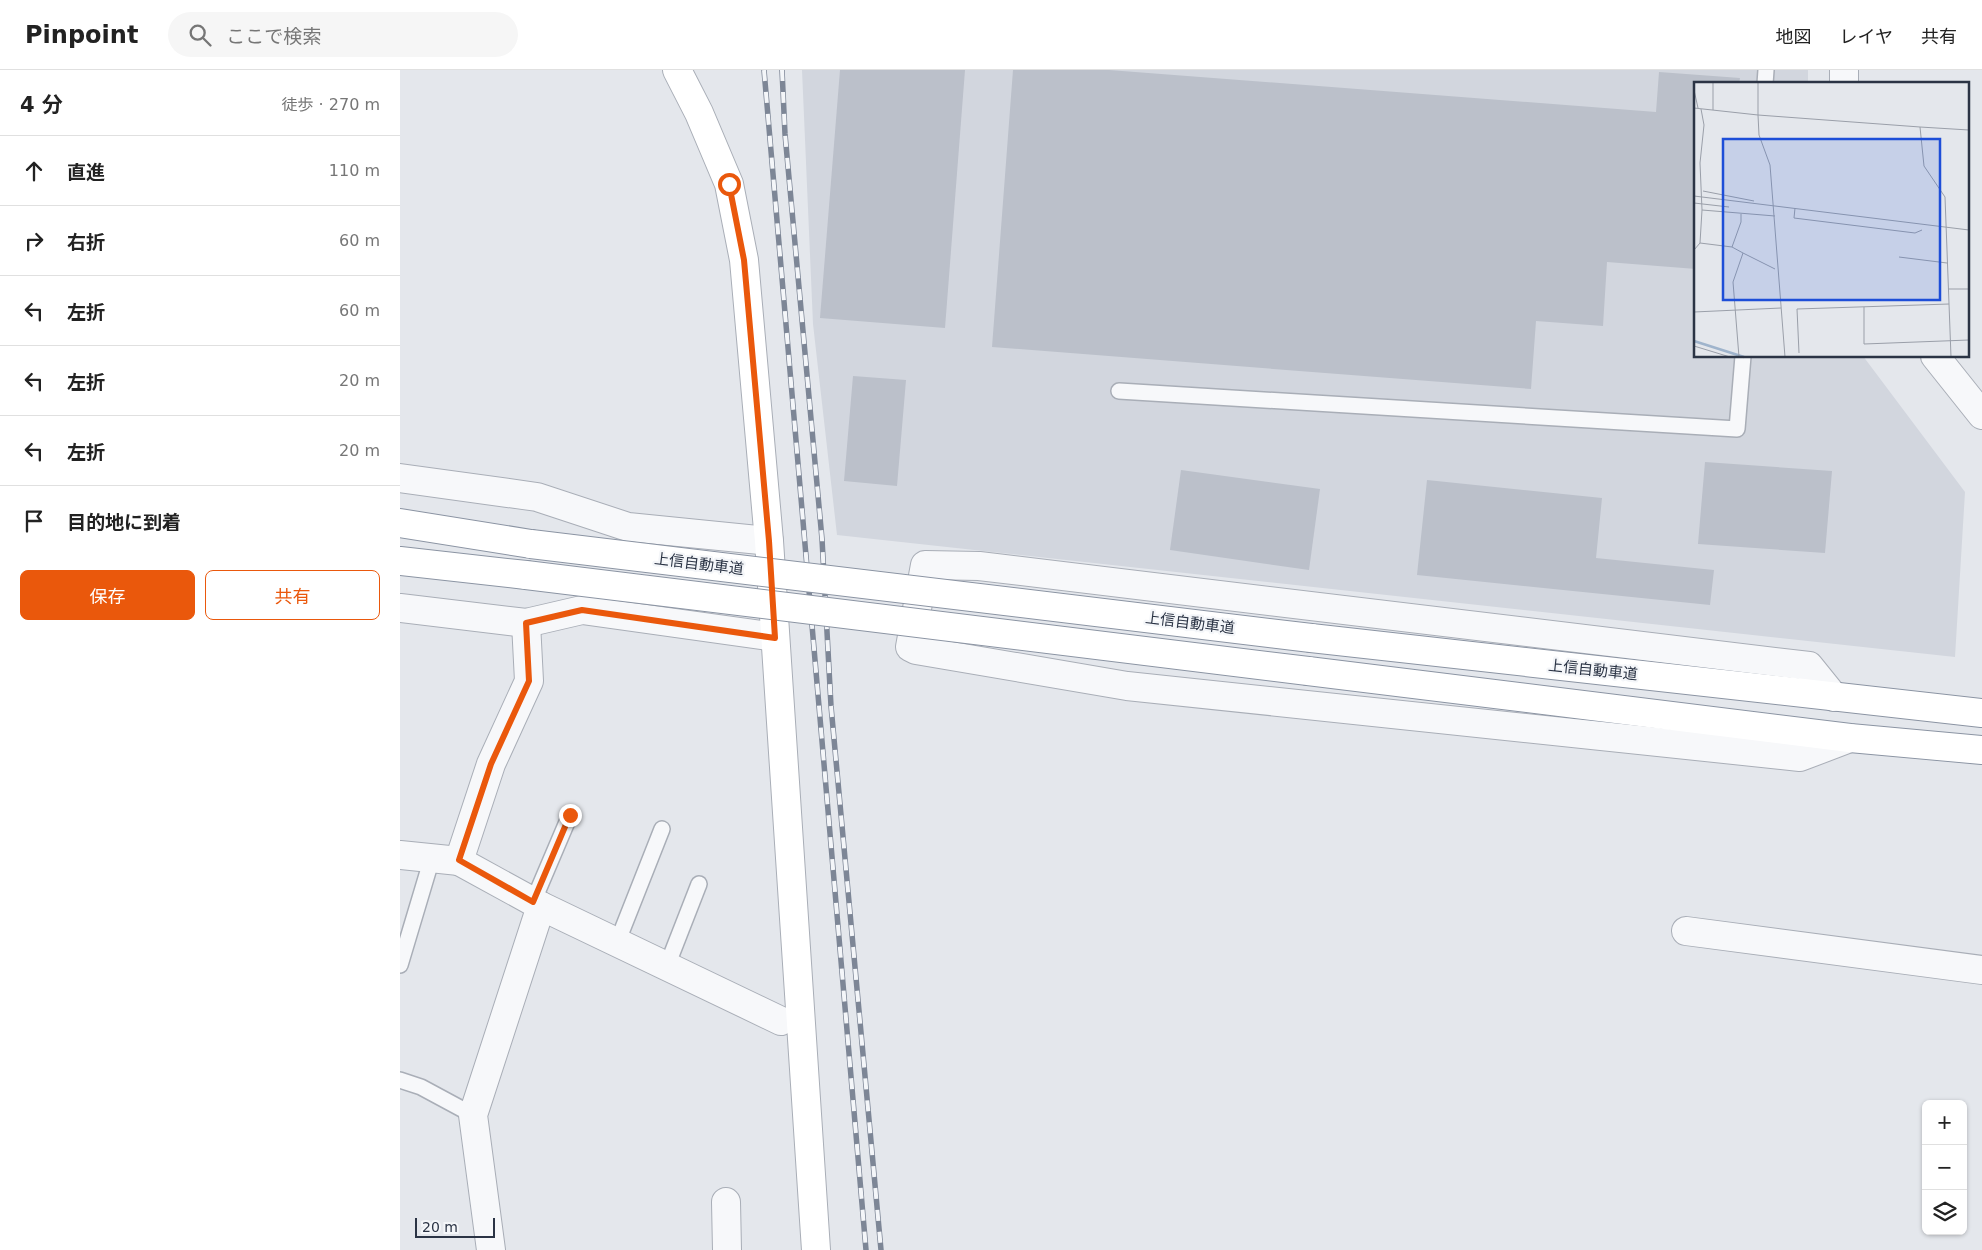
<!DOCTYPE html>
<html lang="ja">
<head>
<meta charset="utf-8">
<style>
	body { margin:0; font-family:"DejaVu Sans","Noto Sans JP",sans-serif; background:#f6f6f6; color:#222 }
	.controls { position:absolute; right:15px; bottom:15px; display:grid; overflow:hidden; border-radius:8px; box-shadow:0 1px 4px #0004 }
	.controls button { width:45px; height:45px; display:grid; place-items:center; padding:0; border:0; border-bottom:1px solid #e0e0e0; background:#fff; color:#222; font:25px sans-serif }
	.scale { position:absolute; left:15px; bottom:12px; width:80px; box-sizing:border-box; padding-left:5px; border:2px solid #2b3445; border-top:0; font-size:14px; line-height:18px; white-space:nowrap; color:#2b3445; -webkit-text-stroke:4px #f4f6f9; paint-order:stroke }
	.stop { position:absolute; width:15px; height:15px; margin:-11px; border:4px solid #ea580c; border-radius:50%; background:#fff }
	.stop.end { background:#ea580c; border-color:#fff; box-shadow:0 1px 5px #0008 }
	.list { margin:0; padding:0; list-style:none }
	h2 { display:flex; justify-content:space-between; align-items:center; height:65px; margin:0; padding:0 20px; font-size:21px }
	h2 small { font-size:16px; font-weight:400; color:#767676 }
	.list li { display:grid; grid-template-columns:32px 1fr auto; gap:15px; align-items:center; box-sizing:border-box; height:70px; padding:0 20px; border-top:1px solid #e0e0e0 }
	.list b { display:block; font-size:19px; white-space:nowrap }
	.list em { font-size:16px; font-style:normal; color:#767676 }
	.actions { display:flex; gap:10px; padding:15px 20px }
	.actions a { flex:1; padding:11px 0; border:1px solid #ea580c; border-radius:8px; text-align:center; font-size:18px; color:#ea580c }
	.actions .main { background:#ea580c; color:#fff }
	.icon { flex:none; width:28px; height:28px; fill:none; stroke:currentColor; stroke-width:2; stroke-linecap:round; stroke-linejoin:round }
	.map { position:relative; flex:none; width:1582px; height:1180px; overflow:hidden }
	header { display:flex; align-items:center; gap:30px; box-sizing:border-box; height:70px; padding:0 25px; background:#fff; border-bottom:1px solid #e0e0e0 }
	header strong { font-size:24px }
	nav { display:flex; gap:28px; margin-inline-start:auto; font-size:18px }
	.search { width:350px; height:45px; background:#f6f6f6; display:flex; align-items:center; gap:12px; box-sizing:border-box; padding:0 18px; border-radius:28px; color:#767676; font-size:19px }
	main { display:flex }
	aside { flex:1; background:#fff }
	.map>svg:first-child { display:block }
	.built { fill:#d2d6de }
	.building { fill:#bbc0ca }
	.lines { fill:none; stroke-linecap:round; stroke-linejoin:round }
	.lane-casing { stroke:#a9aeb7; stroke-width:18 }
	.street-casing { stroke:#a9aeb7; stroke-width:30 }
	.secondary-casing { stroke:#a9aeb7; stroke-width:30 }
	.highway-casing { stroke:#8b94a3; stroke-width:30 }
	.lane { stroke:#f7f8fa; stroke-width:15 }
	.street { stroke:#f7f8fa; stroke-width:28 }
	.secondary { stroke:#fff; stroke-width:28 }
	.highway { stroke:#fff; stroke-width:28 }
	.rail-casing { stroke:#7d8696; stroke-width:5.5 }
	.rail { stroke:#f4f6f9; stroke-width:4; stroke-dasharray:11; stroke-linecap:butt }
	.highway-bridge-casing { stroke:#8b94a3; stroke-width:30; stroke-linecap:butt }
	.highway-bridge { stroke:#fff; stroke-width:28 }
	.route { stroke:#ea580c; stroke-width:6 }
	.labels { text-anchor:middle; stroke-width:4.5; stroke-linejoin:round; paint-order:stroke }
	.street-label { font-size:15px; fill:#2b3445; stroke:#f4f6f9 }
	.inset-river { fill:none; stroke:#9fb4cc; stroke-width:2.5 }
	.inset-road { fill:none; stroke:#9a9fa9; stroke-width:1 }
	.view { fill:#1d4ed8; fill-opacity:0.15; stroke:#1d4ed8; stroke-width:2.5 }
	.inset-edge { fill:none; stroke:#2b3445; stroke-width:2.5 }
</style>
</head>
<body>
<header>
<strong>Pinpoint</strong>
<div class="search"><svg class="icon" aria-label="search" viewBox="0 0 24 24"><circle cx="10" cy="10" r="6"/><path d="M15 15l6 6"/></svg>ここで検索</div>
<nav><a>地図</a><a>レイヤ</a><a>共有</a></nav>
</header>
<main>
<aside>
<h2>4 分<small>徒歩 · 270 m</small></h2>
<ul class="list">
<li><svg class="icon" aria-label="ahead" viewBox="0 0 24 24"><path d="M12 20V5M6 11l6-6 6 6"/></svg><div><b>直進</b></div><em>110 m</em></li>
<li><svg class="icon" aria-label="right" viewBox="0 0 24 24"><path d="M7 20v-9h11M14 6l5 5-5 5"/></svg><div><b>右折</b></div><em>60 m</em></li>
<li><svg class="icon" aria-label="left" viewBox="0 0 24 24"><path d="M17 20v-9H6M10 6l-5 5 5 5"/></svg><div><b>左折</b></div><em>60 m</em></li>
<li><svg class="icon" aria-label="left" viewBox="0 0 24 24"><path d="M17 20v-9H6M10 6l-5 5 5 5"/></svg><div><b>左折</b></div><em>20 m</em></li>
<li><svg class="icon" aria-label="left" viewBox="0 0 24 24"><path d="M17 20v-9H6M10 6l-5 5 5 5"/></svg><div><b>左折</b></div><em>20 m</em></li>
<li><svg class="icon" aria-label="arrive" viewBox="0 0 24 24"><path d="M6 21V4h12l-3 4 3 4H6"/></svg><div><b>目的地に到着</b></div></li>
</ul>
<div class="actions"><a class="main">保存</a><a>共有</a></div>
</aside>
<div class="map">
<svg width="1582" height="1180" viewBox="0 0 1582 1180">
	<rect width="100%" height="100%" fill="#e4e7ec"/>
	<path class="built" d="M402,0H1408V14H1296V286H1463L1565,422L1555,587L437,465L413,254Z"/>
	<g class="building">
		<path d="M440,0H565L545,258L420,248Z"/>
		<path d="M613,0H709L1256,42L1259,2L1340,8L1339,14H1296V199L1207,192L1203,256L1136,251L1131,319L592,277Z"/>
		<path d="M453,306L506,310L497,416L444,411Z"/>
		<path d="M1305,392L1432,401L1425,483L1298,474Z"/>
		<path d="M781,400L920,419L909,500L770,480Z"/>
		<path d="M1027,410L1202,428L1196,488L1314,500L1310,535L1017,505Z"/>
	</g>
	<g class="lines">
		<defs>
			<g id="lane">
				<path d="M1365,14L1366,0"/>
				<path d="M719,321L1337,359L1343,286"/>
				<path d="M133,832L170,745"/>
				<path d="M217,873L262,759"/>
				<path d="M0,895L32,788"/>
				<path d="M267,896L299,814"/>
				<path d="M0,1010L21,1017L73,1045"/>
			</g>
			<g id="street">
				<path d="M1444,0V14"/>
				<path d="M1535,286L1582,345"/>
				<path d="M0,408L137,427L228,457L369,471"/>
				<path d="M0,538L126,553L182,540L375,567"/>
				<path d="M1434,627L1409,596L579,496L525,495L510,577L516,580L727,616L1400,687L1450,668"/>
				<path d="M0,785L59,791"/>
				<path d="M141,836L381,951"/>
				<path d="M1286,861L1582,900"/>
				<path d="M326,1132L327,1180"/>
				<path d="M91,1180L73,1045L141,836L59,791L91,694L129,611L126,553"/>
			</g>
			<path id="secondary" d="M277,0L299,43L329,114L344,190L369,471L416,1180"/>
			<g id="highway">
				<path d="M0,453L131,474"/>
				<path d="M0,491L126,505"/>
				<path d="M911,568L1582,643"/>
				<path d="M908,601L1450,668L1582,680"/>
			</g>
		</defs>
		<use href="#lane" class="lane-casing"/>
		<use href="#street" class="street-casing"/>
		<use href="#secondary" class="secondary-casing"/>
		<use href="#highway" class="highway-casing"/>
		<use href="#lane" class="lane"/>
		<use href="#street" class="street"/>
		<use href="#secondary" class="secondary"/>
		<use href="#highway" class="highway"/>
		<defs>
			<g id="rail">
				<path d="M364,0L466,1180"/>
				<path d="M382,0L385,64L422,469L431,636L481,1180"/>
			</g>
		</defs>
		<use href="#rail" class="rail-casing"/>
		<use href="#rail" class="rail"/>
		<defs>
			<g id="highway-bridge">
				<path d="M131,474L911,568"/>
				<path d="M126,505L908,601"/>
			</g>
		</defs>
		<use href="#highway-bridge" class="highway-bridge-casing"/>
		<use href="#highway-bridge" class="highway-bridge"/>
	</g>
	<g class="lines">
		<path class="route" d="M170,745L133,832L59,790L91,694L129,611L126,553L182,540L375,568L369,471L344,190L329,114"/>
	</g>
	<g class="labels">
		<g class="street-label">
			<text transform="translate(299 494) rotate(7)" y="5">上信自動車道</text>
			<text transform="translate(790 553) rotate(7)" y="5">上信自動車道</text>
			<text transform="translate(1193 600) rotate(6)" y="5">上信自動車道</text>
		</g>
	</g>
	<g transform="translate(1294 12)">
		<rect width="275" height="275" fill="#e4e7ec"/>
		<path class="inset-river" d="M0,259L50,275"/>
		<path class="inset-road" d="M64,0V33L226,45M0,8L4,26M0,26L64,33L65,53L76,83L91,275M7,27L10,43L6,81L8,128L81,134M19,28V0M9,109L60,119M0,114L275,148M0,121L35,125M101,126L100,136L221,151L228,148M6,161L38,165M0,168L6,161L8,128M49,171L81,187M205,175L253,181M254,207H275M170,225V262L275,258M0,230L87,226M0,264L36,275M105,271L103,227L255,222M45,275L39,200L49,171L38,165L47,140V132M257,275L251,115L230,84L226,45L275,48"/>
		<path class="view" d="M29,57H246V218H29Z"/>
		<rect width="275" height="275" class="inset-edge"/>
	</g>
</svg>
<div class="controls">
<button>+</button>
<button>−</button>
<button><svg class="icon" aria-label="layers" viewBox="0 0 24 24"><path d="M12 4l9 5-9 5-9-5zM3 14l9 5 9-5"/></svg></button>
</div>
<div class="scale">20 m</div>
<div class="stop" style="left:329px;top:114px"></div>
<div class="stop end" style="left:170px;top:745px"></div>
</div>
</main>
</body>
</html>
